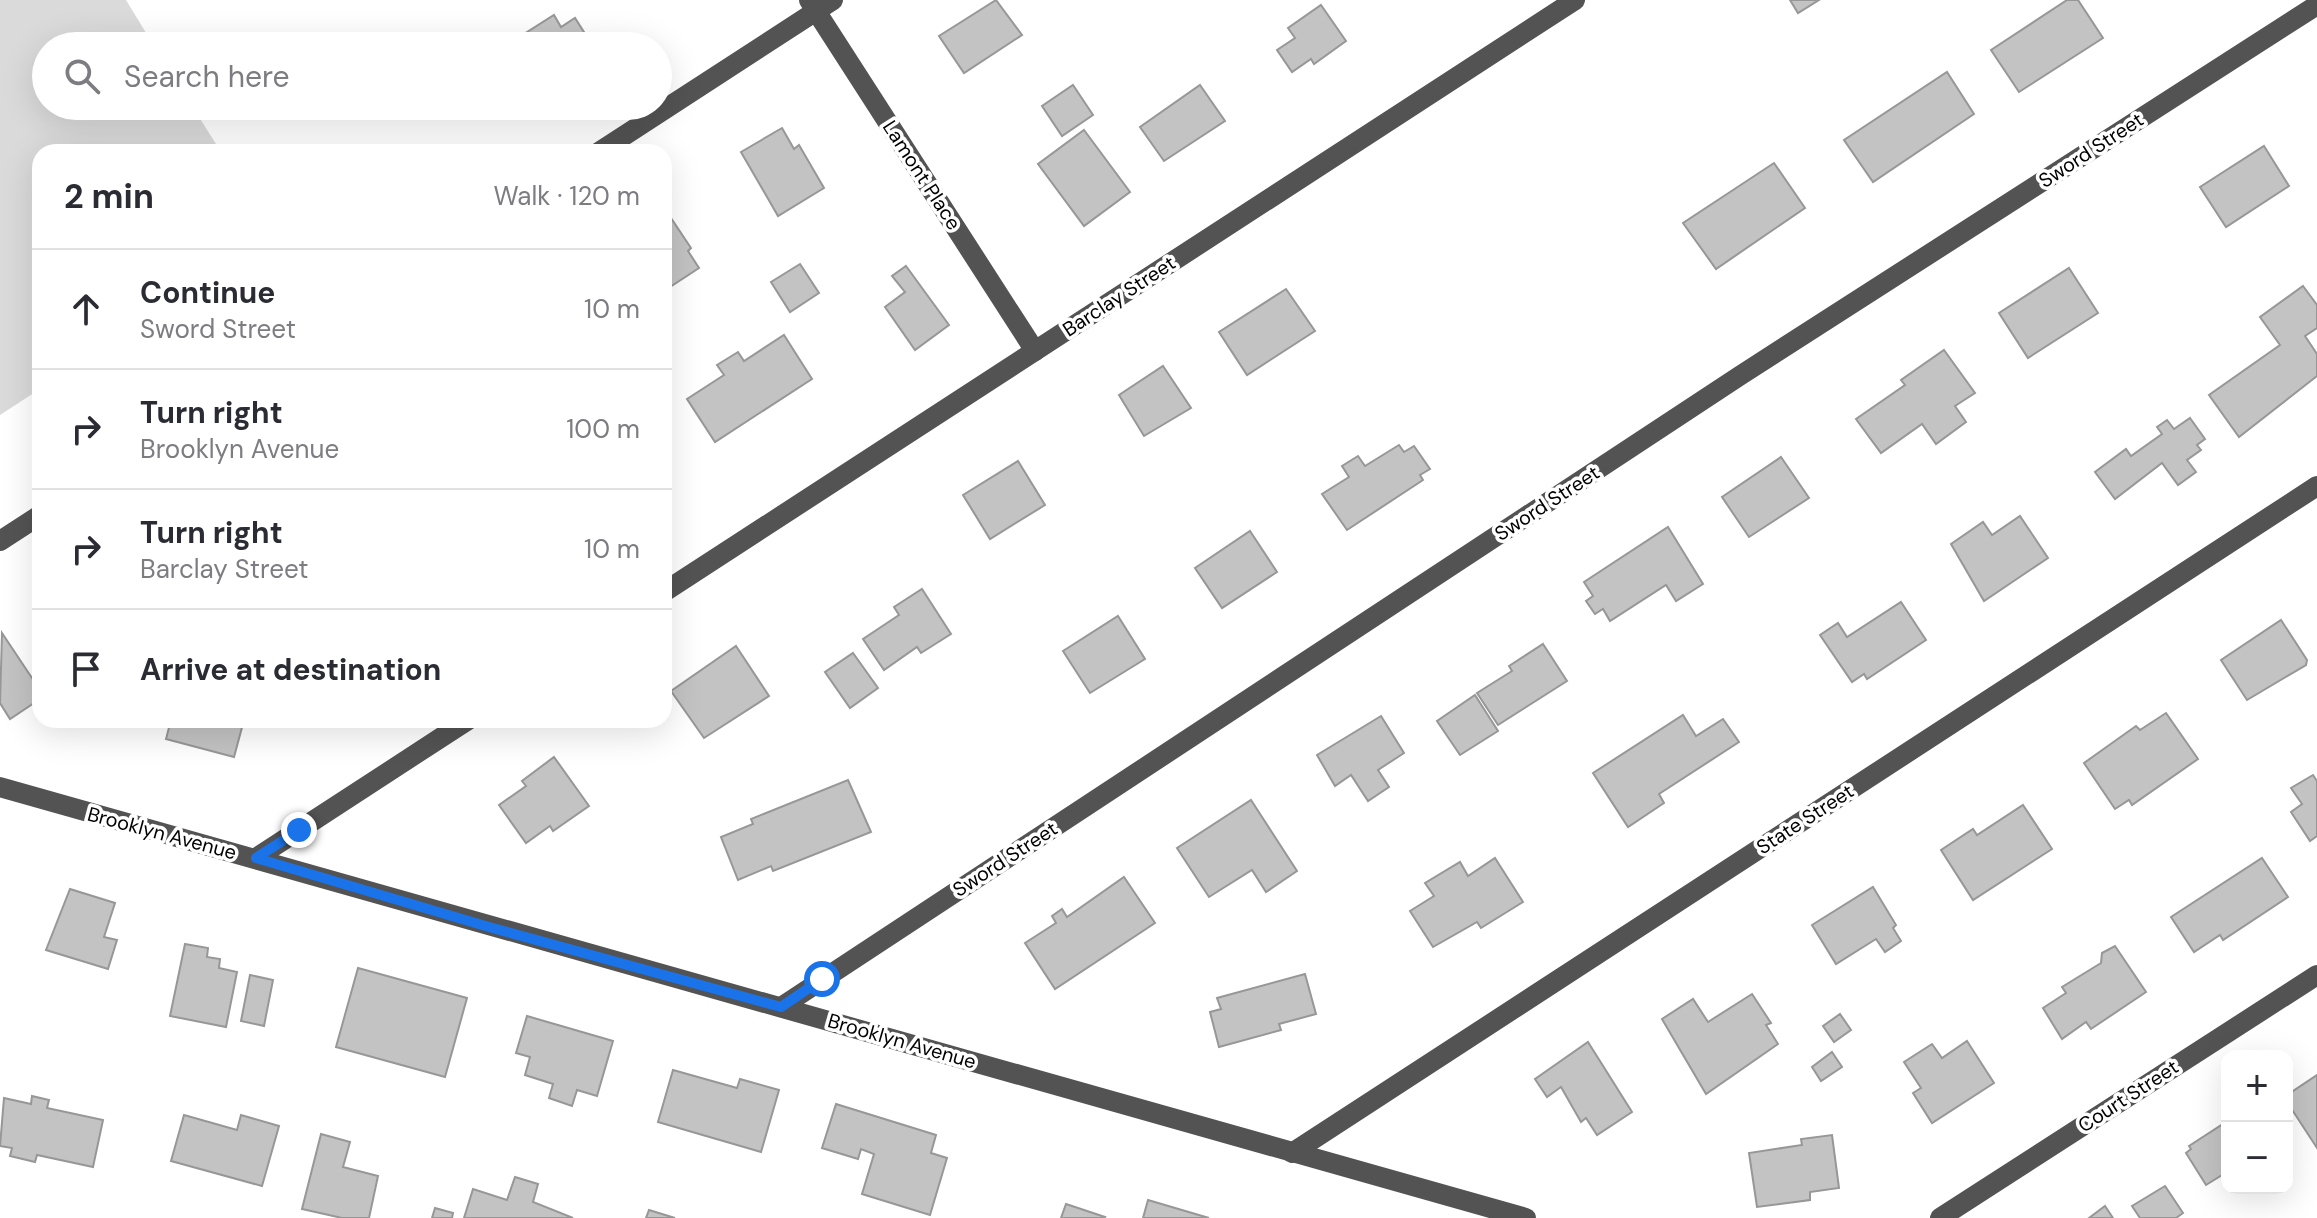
<!DOCTYPE html>
<html lang="en">
<head>
<meta charset="utf-8">
<style>
	body { margin:0; font-family:"DM Sans",sans-serif; background:#f2f2f3; color:#2b2b33 }
	.controls { position:absolute; right:24px; bottom:24px; display:grid; overflow:hidden; border-radius:16px; box-shadow:0 8px 32px #0002 }
	.controls button { width:72px; height:72px; display:grid; place-items:center; padding:0; border:0; border-bottom:2px solid #e1e1e2; background:#fff; color:#2b2b33; font:40px sans-serif }
	.stop { position:absolute; width:24px; height:24px; margin:-18px; border:6px solid #1a73e8; border-radius:50%; background:#fff }
	.stop.end { background:#1a73e8; border-color:#fff; box-shadow:0 2px 8px #0008 }
	.list { margin:0; padding:0; list-style:none }
	h2 { display:flex; justify-content:space-between; align-items:center; height:104px; margin:0; padding:0 32px; font-size:34px }
	h2 small { font-size:26px; font-weight:400; color:#7c7c81 }
	.list li { display:grid; grid-template-columns:52px 1fr auto; gap:24px; align-items:center; box-sizing:border-box; height:120px; padding:0 32px; border-top:2px solid #e1e1e2 }
	.list b { display:block; font-size:30px; white-space:nowrap }
	.list p { margin:0; font-size:26px; white-space:nowrap; color:#7c7c81 }
	.list em { font-size:26px; font-style:normal; color:#7c7c81 }
	.icon { flex:none; width:44px; height:44px; fill:none; stroke:currentColor; stroke-width:2; stroke-linecap:round; stroke-linejoin:round }
	.map { position:relative; flex:none; width:2317px; height:1218px; overflow:hidden }
	.search { position:absolute; background:#fff; box-shadow:0 8px 32px #0002; left:32px; top:32px; width:640px; height:88px; display:flex; align-items:center; gap:20px; box-sizing:border-box; padding:0 28px; border-radius:44px; color:#7c7c81; font-size:30px }
	.panel { position:absolute; background:#fff; box-shadow:0 8px 32px #0002; left:32px; top:144px; width:640px; height:584px; border-radius:24px }
	.map>svg:first-child { display:block }
	.park { fill:#dadada }
	.building { fill:#c3c3c3; stroke:#979797; stroke-width:2 }
	.lines { fill:none; stroke-linecap:round; stroke-linejoin:round }
	.minor { stroke:#535353; stroke-width:20 }
	.route { stroke:#1a73e8; stroke-width:10 }
	.labels { text-anchor:middle; stroke-width:7; stroke-linejoin:round; paint-order:stroke }
	.street-label { font-size:20px; fill:#000; stroke:#fff }
</style>
</head>
<body>
<div class="map">
<svg width="2317" height="1218" viewBox="0 0 2317 1218">
	<rect width="100%" height="100%" fill="#fff"/>
	<path class="park" d="M0,0H126L154,46H46V106H192L221,152H40V389L0,415Z"/>
	<g class="building">
		<path d="M996,0L1022,35L964,73L939,36Z"/>
		<path d="M1790,0H1819L1798,13Z"/>
		<path d="M2067,0H2078L2103,38L2019,92L1991,50Z"/>
		<path d="M1321,5L1346,41L1314,64L1311,59L1292,72L1277,50L1295,38L1288,28Z"/>
		<path d="M554,15L561,27L575,18L589,40L579,46H505Z"/>
		<path d="M1947,72L1974,114L1873,182L1844,140Z"/>
		<path d="M1073,85L1093,115L1062,136L1042,106Z"/>
		<path d="M1200,85L1225,121L1164,161L1140,127Z"/>
		<path d="M782,128L794,149L799,145L824,188L778,216L741,152Z"/>
		<path d="M1084,130L1130,192L1084,226L1038,164Z"/>
		<path d="M2264,146L2289,186L2226,227L2200,187Z"/>
		<path d="M1774,163L1805,208L1716,269L1683,223Z"/>
		<path d="M667,212L691,248L688,251L699,268L667,289L664,213Z"/>
		<path d="M800,264L819,293L790,312L771,282Z"/>
		<path d="M906,266L949,325L915,350L885,307L905,292L892,276Z"/>
		<path d="M2069,268L2098,313L2028,358L1999,313Z"/>
		<path d="M2303,286L2317,305V328L2305,336L2317,354V376L2239,437L2209,395L2280,345L2260,317Z"/>
		<path d="M1286,289L1315,331L1247,375L1219,332Z"/>
		<path d="M784,335L812,379L715,442L687,399L724,375L717,365L738,352L744,361Z"/>
		<path d="M1944,350L1975,393L1955,406L1966,422L1936,444L1922,424L1881,453L1856,419L1905,385L1901,380Z"/>
		<path d="M1163,366L1191,408L1144,436L1119,395Z"/>
		<path d="M2190,418L2205,439L2197,445L2201,450L2187,460L2196,472L2178,485L2162,463L2115,499L2095,472L2126,449L2131,456L2162,434L2157,427L2167,420L2174,429Z"/>
		<path d="M1399,445L1404,452L1414,446L1430,469L1420,475L1423,480L1347,530L1322,494L1349,477L1342,466L1358,456L1365,466Z"/>
		<path d="M1781,457L1809,498L1749,537L1722,497Z"/>
		<path d="M1018,461L1045,505L990,539L963,495Z"/>
		<path d="M2020,516L2048,558L1984,601L1951,544L1983,522L1992,535Z"/>
		<path d="M1668,527L1703,584L1676,601L1666,585L1610,621L1603,609L1595,614L1586,601L1593,596L1584,582Z"/>
		<path d="M1250,531L1277,572L1222,608L1195,568Z"/>
		<path d="M922,589L951,634L921,653L917,647L884,670L863,639L899,615L894,607Z"/>
		<path d="M1901,602L1926,640L1867,679L1864,674L1852,682L1820,635L1838,623L1847,637Z"/>
		<path d="M1118,616L1145,659L1090,693L1063,651Z"/>
		<path d="M2281,620L2307,660L2306,665L2247,700L2221,660Z"/>
		<path d="M2,633L40,690V699L10,719L0,703Z"/>
		<path d="M1543,644L1567,681L1498,725L1477,693L1512,671L1509,666Z"/>
		<path d="M736,646L769,696L704,738L671,691Z"/>
		<path d="M853,653L878,688L850,708L825,672Z"/>
		<path d="M1475,695L1498,731L1460,755L1437,721Z"/>
		<path d="M2166,713L2198,759L2132,805L2129,800L2115,809L2084,763L2136,726L2140,730Z"/>
		<path d="M1683,715L1696,736L1723,719L1739,742L1659,794L1664,803L1628,827L1593,773Z"/>
		<path d="M1381,716L1404,753L1378,770L1389,787L1368,801L1351,775L1335,786L1317,755Z"/>
		<path d="M171,720H244L234,757L166,739Z"/>
		<path d="M554,757L589,806L553,831L550,826L526,843L499,805L526,786L522,781Z"/>
		<path d="M2313,775L2317,781V836L2310,841L2291,812L2302,804L2291,788Z"/>
		<path d="M848,780L871,832L773,871L771,866L738,880L721,837L753,824L751,819Z"/>
		<path d="M1251,800L1297,871L1266,892L1252,870L1209,897L1177,848Z"/>
		<path d="M2023,805L2052,849L1973,900L1941,850L1973,829L1977,835Z"/>
		<path d="M1495,858L1523,902L1481,928L1477,922L1433,947L1410,911L1434,896L1425,883L1460,862L1468,876Z"/>
		<path d="M2262,858L2288,897L2223,940L2220,935L2194,952L2171,917Z"/>
		<path d="M1124,877L1155,923L1055,989L1025,943L1056,923L1052,916L1062,909L1067,917Z"/>
		<path d="M1873,887L1896,925L1893,928L1901,941L1885,952L1876,939L1836,964L1812,925Z"/>
		<path d="M70,889L115,903L104,937L117,940L108,969L46,950Z"/>
		<path d="M185,944L208,948L207,957L220,959L219,968L237,972L226,1027L170,1016Z"/>
		<path d="M2115,946L2146,992L2091,1029L2086,1022L2062,1039L2043,1008L2066,993L2062,987L2101,963L2102,953Z"/>
		<path d="M358,968L467,998L445,1077L336,1047Z"/>
		<path d="M1305,974L1316,1014L1279,1024L1281,1030L1219,1047L1210,1012L1221,1009L1217,998Z"/>
		<path d="M250,975L273,980L264,1026L241,1021Z"/>
		<path d="M1752,994L1771,1023L1766,1025L1778,1044L1706,1094L1662,1019L1693,999L1708,1022Z"/>
		<path d="M1840,1014L1851,1030L1834,1042L1823,1026Z"/>
		<path d="M527,1016L613,1041L597,1096L577,1090L572,1106L549,1098L553,1084L525,1075L530,1057L516,1053Z"/>
		<path d="M1967,1041L1994,1083L1932,1123L1913,1093L1921,1088L1904,1062L1932,1044L1942,1058Z"/>
		<path d="M1588,1042L1632,1112L1597,1135L1586,1118L1581,1122L1561,1087L1547,1097L1535,1079Z"/>
		<path d="M1832,1052L1842,1067L1821,1081L1812,1067Z"/>
		<path d="M673,1070L737,1088L740,1079L779,1090L761,1152L658,1122Z"/>
		<path d="M2317,1075V1148L2287,1102V1095Z"/>
		<path d="M32,1096L49,1100L47,1108L103,1120L93,1167L37,1155L35,1162L10,1156L12,1148L0,1146L4,1098L31,1104Z"/>
		<path d="M836,1104L936,1135L931,1153L947,1158L930,1215L862,1194L874,1154L861,1149L858,1159L822,1148Z"/>
		<path d="M184,1115L237,1130L241,1115L279,1126L262,1186L171,1161Z"/>
		<path d="M2223,1124L2227,1126V1172L2206,1185L2186,1153L2191,1149L2189,1146Z"/>
		<path d="M321,1134L350,1142L343,1167L378,1176L369,1218H342L302,1209Z"/>
		<path d="M1832,1135L1839,1188L1810,1192V1200L1757,1207L1749,1153L1802,1145L1801,1139Z"/>
		<path d="M515,1177L538,1184L533,1202L573,1218H464L473,1189L507,1200Z"/>
		<path d="M2165,1186L2183,1213L2176,1218H2140L2132,1206Z"/>
		<path d="M1148,1200L1209,1218H1143Z"/>
		<path d="M1066,1204L1105,1217L1104,1218H1061Z"/>
		<path d="M2105,1206L2113,1218H2089Z"/>
		<path d="M435,1208L453,1213L452,1218H432Z"/>
		<path d="M649,1210L675,1218H646Z"/>
	</g>
	<g class="lines">
		<g class="minor">
			<path d="M809,0L1035,351"/>
			<path d="M599,152L833,0"/>
			<path d="M0,541L40,515"/>
			<path d="M664,592L1575,0"/>
			<path d="M0,787L1526,1218"/>
			<path d="M256,858L468,720"/>
			<path d="M781,1007L1741,375L2317,5"/>
			<path d="M1292,1153L2317,486"/>
			<path d="M1940,1218L2317,975"/>
		</g>
	</g>
	<g class="lines">
		<path class="route" d="M299,830L256,858L489,927L781,1007L822,979"/>
	</g>
	<g class="labels">
		<g class="street-label">
			<text transform="translate(2091 150) rotate(-33)" y="7">Sword Street</text>
			<text transform="translate(922 175) rotate(57)" y="7">Lamont Place</text>
			<text transform="translate(1119 296) rotate(-33)" y="7">Barclay Street</text>
			<text transform="translate(1547 503) rotate(-33)" y="7">Sword Street</text>
			<text transform="translate(1805 819) rotate(-33)" y="7">State Street</text>
			<text transform="translate(162 833) rotate(15)" y="7">Brooklyn Avenue</text>
			<text transform="translate(1005 859) rotate(-33)" y="7">Sword Street</text>
			<text transform="translate(902 1041) rotate(16)" y="7">Brooklyn Avenue</text>
			<text transform="translate(2128 1096) rotate(-33)" y="7">Court Street</text>
		</g>
	</g>
</svg>
<div class="controls">
<button>+</button>
<button>−</button>
</div>
<div class="stop" style="left:822px;top:979px"></div>
<div class="stop end" style="left:299px;top:830px"></div>
<div class="search"><svg class="icon" aria-label="search" viewBox="0 0 24 24"><circle cx="10" cy="10" r="6"/><path d="M15 15l6 6"/></svg>Search here</div>
<section class="panel">
<h2>2 min<small>Walk · 120 m</small></h2>
<ul class="list">
<li><svg class="icon" aria-label="ahead" viewBox="0 0 24 24"><path d="M12 20V5M6 11l6-6 6 6"/></svg><div><b>Continue</b><p>Sword Street</p></div><em>10 m</em></li>
<li><svg class="icon" aria-label="right" viewBox="0 0 24 24"><path d="M7 20v-9h11M14 6l5 5-5 5"/></svg><div><b>Turn right</b><p>Brooklyn Avenue</p></div><em>100 m</em></li>
<li><svg class="icon" aria-label="right" viewBox="0 0 24 24"><path d="M7 20v-9h11M14 6l5 5-5 5"/></svg><div><b>Turn right</b><p>Barclay Street</p></div><em>10 m</em></li>
<li><svg class="icon" aria-label="arrive" viewBox="0 0 24 24"><path d="M6 21V4h12l-3 4 3 4H6"/></svg><div><b>Arrive at destination</b></div></li>
</ul>
</section>
</div>
</body>
</html>
